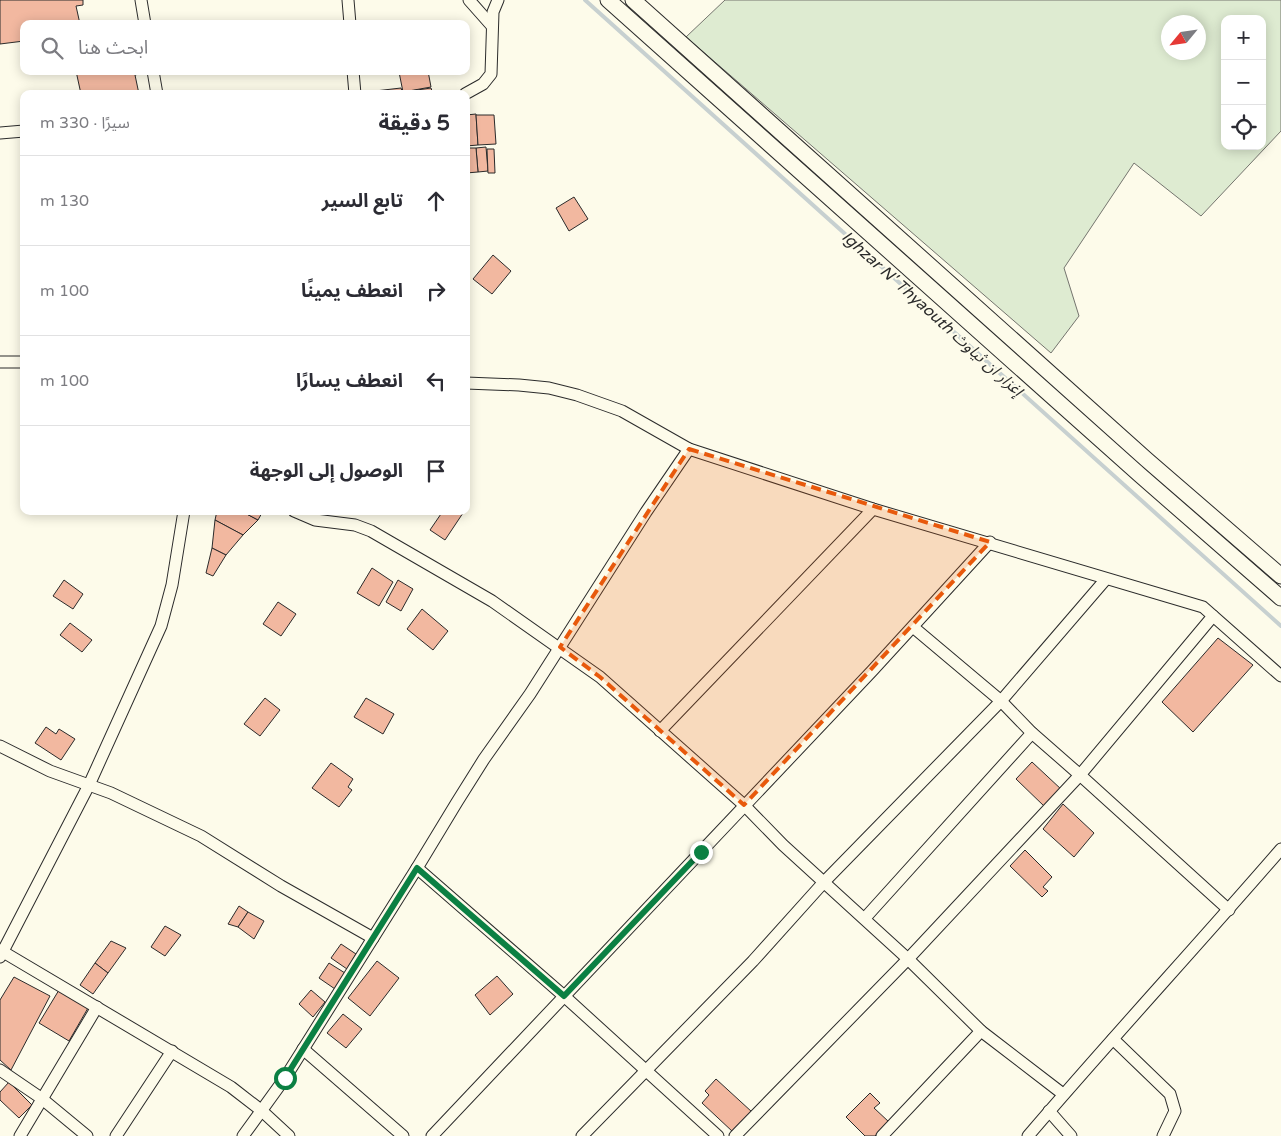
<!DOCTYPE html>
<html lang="ar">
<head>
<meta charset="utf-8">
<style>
	body { margin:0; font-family:"Varela Round","Noto Sans Arabic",sans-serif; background:#f7f7f7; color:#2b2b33; direction:rtl }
	.controls { position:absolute; right:15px; top:15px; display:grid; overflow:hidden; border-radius:10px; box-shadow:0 2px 12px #0003 }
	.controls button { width:45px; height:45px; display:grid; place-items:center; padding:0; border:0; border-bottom:1px solid #e1e1e2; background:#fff; color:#2b2b33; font:25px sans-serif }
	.compass { position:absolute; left:1161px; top:15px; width:45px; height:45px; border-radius:50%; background:#fff; box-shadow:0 2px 12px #0003; rotate:241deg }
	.stop { position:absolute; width:15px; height:15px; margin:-11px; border:4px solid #0b8043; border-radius:50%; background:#fff }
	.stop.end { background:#0b8043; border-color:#fff; box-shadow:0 1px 5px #0008 }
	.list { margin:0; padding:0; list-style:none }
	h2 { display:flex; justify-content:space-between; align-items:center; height:65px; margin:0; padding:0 20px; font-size:21px }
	h2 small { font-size:16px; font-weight:400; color:#7c7c81 }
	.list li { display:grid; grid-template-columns:32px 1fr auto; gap:15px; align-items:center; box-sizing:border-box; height:90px; padding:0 20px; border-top:1px solid #e1e1e2 }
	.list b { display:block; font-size:19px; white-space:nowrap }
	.list em { font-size:16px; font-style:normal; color:#7c7c81 }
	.icon { flex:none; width:28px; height:28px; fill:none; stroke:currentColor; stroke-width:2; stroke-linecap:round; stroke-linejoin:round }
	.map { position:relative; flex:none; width:1281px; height:1136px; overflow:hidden; direction:ltr }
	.search { position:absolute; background:#fff; box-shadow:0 2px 12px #0003; left:20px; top:20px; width:450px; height:55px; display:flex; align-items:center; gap:12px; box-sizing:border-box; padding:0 18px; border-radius:10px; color:#7c7c81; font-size:19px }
	.panel { position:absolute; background:#fff; box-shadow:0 2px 12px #0003; left:20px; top:90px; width:450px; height:425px; border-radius:10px; direction:rtl }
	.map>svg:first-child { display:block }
	.green { fill:#deebd1; stroke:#74746e; fill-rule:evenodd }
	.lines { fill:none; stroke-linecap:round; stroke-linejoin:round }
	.stream { stroke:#c7d0d0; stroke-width:4 }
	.building { fill:#f2b8a0; stroke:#2b2b2b }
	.minor-casing { stroke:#2b2b2b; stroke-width:13 }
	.tertiary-casing { stroke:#2b2b2b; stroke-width:17 }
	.minor { stroke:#fdfbea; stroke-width:11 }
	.tertiary { stroke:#fdfbea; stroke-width:15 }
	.route { stroke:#0b8043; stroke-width:6 }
	.marked { fill:#e8590c; fill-opacity:0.2; stroke:#e8590c; stroke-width:4; stroke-dasharray:10 6; stroke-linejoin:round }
	.labels { text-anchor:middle; stroke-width:4; stroke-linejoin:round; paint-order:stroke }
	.water-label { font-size:16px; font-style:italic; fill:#2b2b2b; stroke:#fdfbea }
</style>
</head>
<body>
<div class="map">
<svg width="1281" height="1136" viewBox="0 0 1281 1136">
	<rect width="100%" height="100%" fill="#fdfbea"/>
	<path class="green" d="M725,0H1281V131L1201,216L1134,163L1064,268L1079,316L1051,353L686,37ZM1225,19H1262V146H1225ZM1168,22H1198V52H1168Z"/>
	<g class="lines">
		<path class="stream" d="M585,0L1281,626"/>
	</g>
	<g class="building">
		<path d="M0,0H83V5L76,6L80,24H24V41L0,44Z"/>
		<path d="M76,71H138L139,74L135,75L139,94H81Z"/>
		<path d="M428,71L431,87L403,92L399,72Z"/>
		<path d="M401,88L403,94H376L375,91Z"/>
		<path d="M431,88L433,94H404L403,92Z"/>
		<path d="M476,114L478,145L466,146V115Z"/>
		<path d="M476,115H494L496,144L478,145Z"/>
		<path d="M486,147L488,171L478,172L476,148Z"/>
		<path d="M466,148H476L478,172L466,173Z"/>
		<path d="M487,149H494L495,173H488Z"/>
		<path d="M574,197L588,219L569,231L556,208Z"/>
		<path d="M493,255L511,271L492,294L473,279Z"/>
		<path d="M217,511H241L258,520L243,535L215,520Z"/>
		<path d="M241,511H263L258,520Z"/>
		<path d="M443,511H460L463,513L445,540L430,530Z"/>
		<path d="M215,520L243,535L226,555L212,548Z"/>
		<path d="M212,548L226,555L213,576L206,573Z"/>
		<path d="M372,568L393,582L379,606L357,593Z"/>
		<path d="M64,580L83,594L73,609L53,596Z"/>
		<path d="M398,580L413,589L401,611L386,602Z"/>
		<path d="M278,602L296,614L281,636L263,624Z"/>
		<path d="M422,609L448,631L433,650L407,629Z"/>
		<path d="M70,623L92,640L82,652L60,635Z"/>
		<path d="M1218,638L1253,665L1193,732L1162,702Z"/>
		<path d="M265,698L280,710L260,736L244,724Z"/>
		<path d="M366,698L394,714L383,734L354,717Z"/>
		<path d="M46,727L56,734L59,729L75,739L61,760L35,743Z"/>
		<path d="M1032,762L1062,790L1045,807L1016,779Z"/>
		<path d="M331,763L353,779L348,787L352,790L339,807L312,788Z"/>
		<path d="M1063,804L1094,833L1074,857L1043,829Z"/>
		<path d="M1025,850L1052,877L1043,887L1048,891L1042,897L1010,866Z"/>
		<path d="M239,906L248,912L238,927L228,924Z"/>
		<path d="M248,912L264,921L254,939L238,927Z"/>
		<path d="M165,926L181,935L165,956L151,947Z"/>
		<path d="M111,941L126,948L108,973L95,963Z"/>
		<path d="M341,944L356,954L347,969L331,958Z"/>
		<path d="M377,961L399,978L370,1016L348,998Z"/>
		<path d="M95,963L108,973L93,994L80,985Z"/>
		<path d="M329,963L345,973L335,989L319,978Z"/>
		<path d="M497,976L513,994L490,1015L475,995Z"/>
		<path d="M14,977L50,996L11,1070L0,1060V1000Z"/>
		<path d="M59,990L88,1008L69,1041L39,1023Z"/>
		<path d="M311,990L325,1002L313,1017L299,1004Z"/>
		<path d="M343,1014L362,1029L346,1048L327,1033Z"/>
		<path d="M716,1079L752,1112L733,1132L702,1103L709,1095L705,1091Z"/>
		<path d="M9,1082L32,1105L19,1118L0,1100V1092Z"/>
		<path d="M870,1093L880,1103L874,1108L889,1122L875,1136H865L846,1117Z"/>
	</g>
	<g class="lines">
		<defs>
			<g id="minor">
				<path d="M141,0L145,24"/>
				<path d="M348,0L350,24"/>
				<path d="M469,0L492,26"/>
				<path d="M153,71L157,94"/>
				<path d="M353,71L355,94"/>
				<path d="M465,94L483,84L491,74L493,12L498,0"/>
				<path d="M0,133L24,131"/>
				<path d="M0,362H24"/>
				<path d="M689,449L873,509L1203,607L1281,676"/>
				<path d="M294,511L315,520L355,525L371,531L492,601L600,677L744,805L783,845L908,959L981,1031L1063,1094"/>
				<path d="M913,627L1001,701L1032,733L1080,775L1229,910"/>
				<path d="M660,731L873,509"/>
				<path d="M0,746L50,771L111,793L201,836L281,886L373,938"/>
				<path d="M417,868L564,996L718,1136"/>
				<path d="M865,918L1032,733"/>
				<path d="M0,950L231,1087L262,1111L289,1136"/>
				<path d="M0,957L89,785L161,626L172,585L184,511"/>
				<path d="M1113,1039L1170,1094L1175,1111L1163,1136"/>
				<path d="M303,1049L403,1136"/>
				<path d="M0,1070L41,1098L87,1136"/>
				<path d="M1049,1111L1071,1136"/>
				<path d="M20,1136L97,1007"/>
				<path d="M116,1136L172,1051"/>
				<path d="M243,1136L285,1078L417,868L457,802L484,759L530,694L646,512L689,449L622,411L577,395L549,388L519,385L466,383"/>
				<path d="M432,1136L872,671L990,542"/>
				<path d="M582,1136L753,961L824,882L1001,701L1106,579"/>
				<path d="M735,1136L908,959L1080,775L1213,616"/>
				<path d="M882,1136L981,1031"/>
				<path d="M1028,1136C1111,1039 1198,945 1281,849"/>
			</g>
			<g id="tertiary">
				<path d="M608,0L1140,475L1281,598"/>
				<path d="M633,0L1147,460L1281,576"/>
			</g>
		</defs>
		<use href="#minor" class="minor-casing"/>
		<use href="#tertiary" class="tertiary-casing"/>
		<use href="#minor" class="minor"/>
		<use href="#tertiary" class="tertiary"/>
	</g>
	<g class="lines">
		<path class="route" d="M285,1078L417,868L564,996L701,852"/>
	</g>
	<path class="marked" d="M689,449L990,542L744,805L600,677L560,647Z"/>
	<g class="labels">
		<g class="water-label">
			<text transform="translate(933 313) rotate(42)" y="6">Ighzar N' Thyaouth إغزار ان ثياوث</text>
		</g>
	</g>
</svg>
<div class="controls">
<button>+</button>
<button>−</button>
<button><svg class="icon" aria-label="locate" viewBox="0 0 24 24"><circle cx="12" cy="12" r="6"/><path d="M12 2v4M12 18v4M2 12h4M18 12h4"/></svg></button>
</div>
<svg class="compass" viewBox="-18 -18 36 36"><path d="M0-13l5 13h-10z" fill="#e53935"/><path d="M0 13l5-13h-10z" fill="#7c7c81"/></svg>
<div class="stop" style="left:285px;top:1078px"></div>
<div class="stop end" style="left:701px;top:852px"></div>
<div class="search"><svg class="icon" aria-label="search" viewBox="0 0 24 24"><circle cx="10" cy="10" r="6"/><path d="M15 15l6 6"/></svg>ابحث هنا</div>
<section class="panel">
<h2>5 دقيقة<small>سيرًا · 330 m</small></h2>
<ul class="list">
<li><svg class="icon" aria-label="ahead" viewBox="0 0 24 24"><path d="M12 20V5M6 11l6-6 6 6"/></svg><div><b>تابع السير</b></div><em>130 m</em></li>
<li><svg class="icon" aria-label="right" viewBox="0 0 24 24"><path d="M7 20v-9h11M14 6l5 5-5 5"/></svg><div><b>انعطف يمينًا</b></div><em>100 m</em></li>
<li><svg class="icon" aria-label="left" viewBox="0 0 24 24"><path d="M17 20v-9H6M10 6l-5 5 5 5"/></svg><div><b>انعطف يسارًا</b></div><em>100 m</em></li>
<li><svg class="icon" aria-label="arrive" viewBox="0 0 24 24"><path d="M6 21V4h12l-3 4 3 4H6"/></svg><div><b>الوصول إلى الوجهة</b></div></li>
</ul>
</section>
</div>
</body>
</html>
